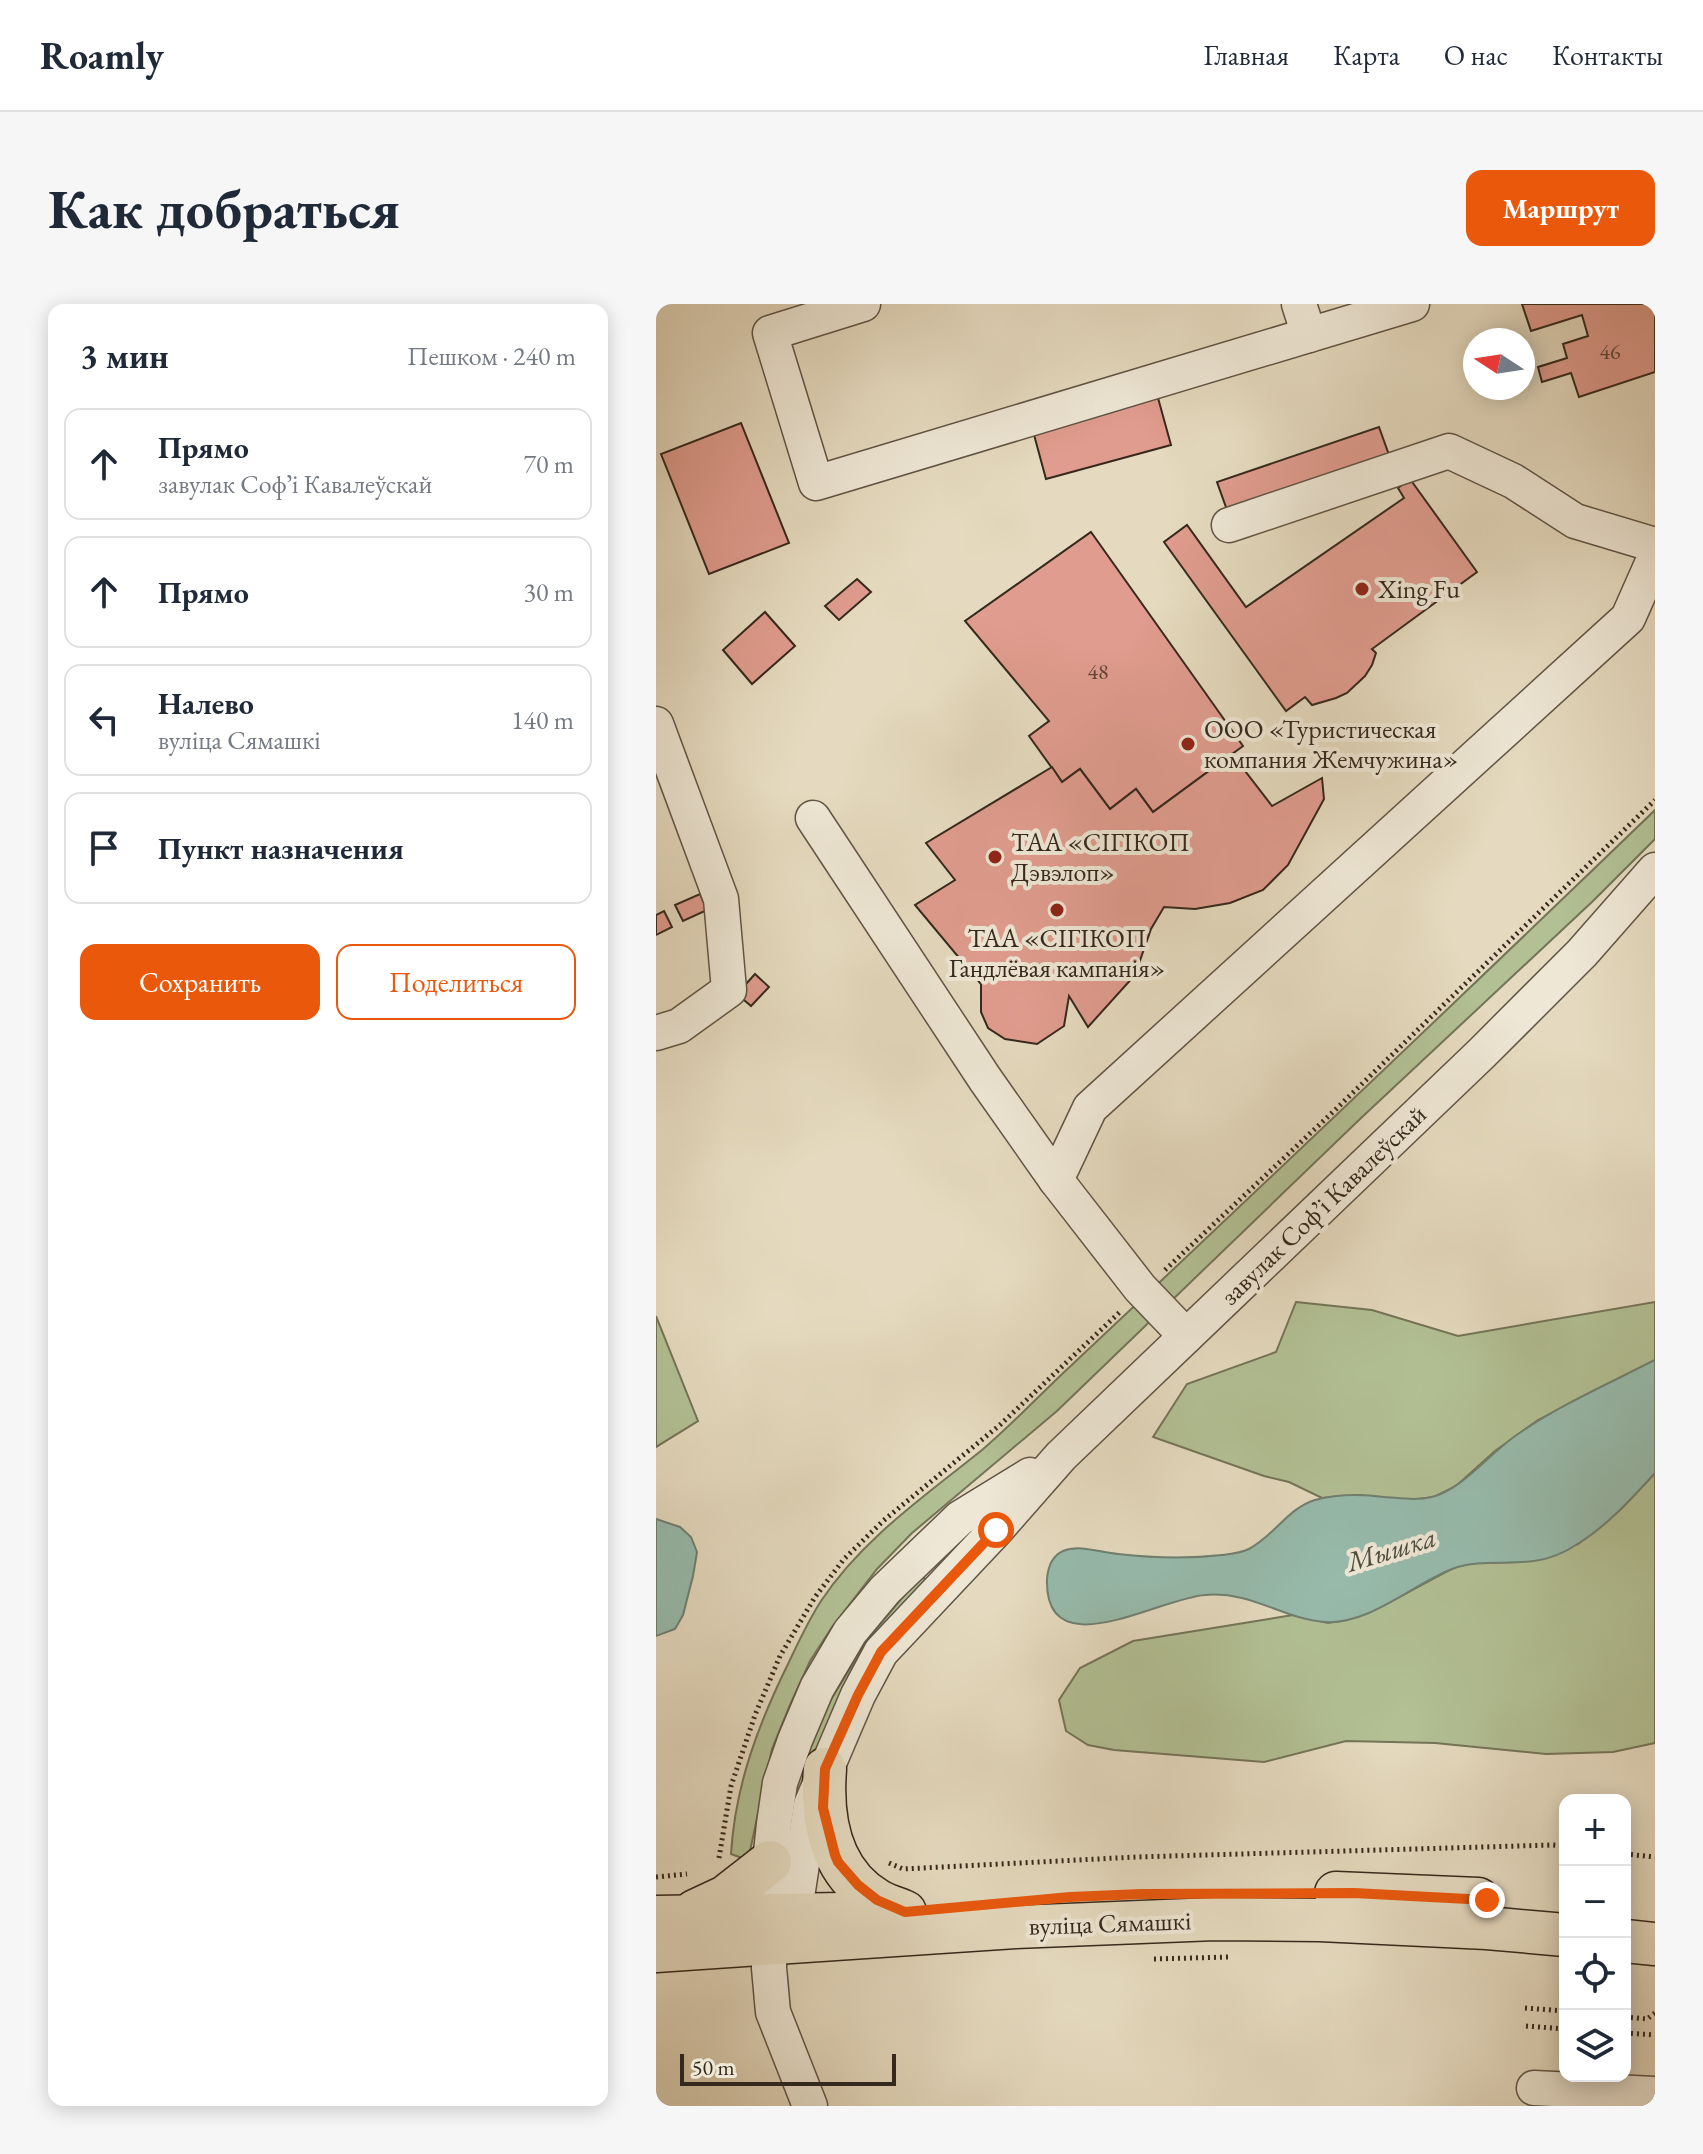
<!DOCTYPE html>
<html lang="ru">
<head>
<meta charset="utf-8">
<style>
	body { margin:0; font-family:"EB Garamond",serif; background:#f6f6f7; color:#1f2937 }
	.controls { position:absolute; right:24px; bottom:24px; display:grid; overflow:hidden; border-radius:16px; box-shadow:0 4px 20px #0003 }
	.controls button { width:72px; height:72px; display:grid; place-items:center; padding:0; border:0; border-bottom:2px solid #e0e1e3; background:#fff; color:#1f2937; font:40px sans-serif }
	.compass { position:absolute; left:807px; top:24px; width:72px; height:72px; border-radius:50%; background:#fff; box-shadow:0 4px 20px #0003; rotate:282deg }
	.scale { position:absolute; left:24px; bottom:20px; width:216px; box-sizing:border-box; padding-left:8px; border:4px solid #35281c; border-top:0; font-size:22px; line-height:28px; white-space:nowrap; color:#35281c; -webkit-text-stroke:6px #eee7d5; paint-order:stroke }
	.stop { position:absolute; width:24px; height:24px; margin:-18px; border:6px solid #ea580c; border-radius:50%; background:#fff }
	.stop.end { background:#ea580c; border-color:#fff; box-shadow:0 2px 8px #0008 }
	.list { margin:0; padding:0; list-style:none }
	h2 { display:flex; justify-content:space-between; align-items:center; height:104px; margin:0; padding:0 32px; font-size:34px }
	h2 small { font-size:26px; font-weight:400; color:#747a83 }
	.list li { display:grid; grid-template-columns:52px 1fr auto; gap:24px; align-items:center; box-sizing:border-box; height:112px; margin:0 16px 16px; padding:0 16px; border:2px solid #e0e1e3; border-radius:16px }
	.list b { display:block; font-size:30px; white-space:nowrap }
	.list p { margin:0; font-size:26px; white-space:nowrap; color:#747a83 }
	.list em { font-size:26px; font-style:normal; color:#747a83 }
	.actions { display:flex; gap:16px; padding:24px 32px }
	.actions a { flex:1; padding:18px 0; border:2px solid #ea580c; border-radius:16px; text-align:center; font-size:28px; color:#ea580c }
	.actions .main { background:#ea580c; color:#fff }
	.icon { flex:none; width:44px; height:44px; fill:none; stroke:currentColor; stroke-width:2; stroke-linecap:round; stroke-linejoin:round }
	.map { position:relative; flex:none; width:999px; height:1802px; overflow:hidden; border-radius:16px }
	header { display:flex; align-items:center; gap:48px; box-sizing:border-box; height:112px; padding:0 40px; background:#fff; border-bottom:2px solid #e0e1e3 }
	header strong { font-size:38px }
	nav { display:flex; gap:44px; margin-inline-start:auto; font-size:28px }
	.intro { display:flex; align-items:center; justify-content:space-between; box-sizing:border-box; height:192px; padding:0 48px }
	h1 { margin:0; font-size:56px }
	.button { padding:20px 36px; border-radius:16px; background:#ea580c; color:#fff; font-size:28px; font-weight:700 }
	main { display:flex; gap:48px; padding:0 48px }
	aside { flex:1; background:#fff; border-radius:16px; box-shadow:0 4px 20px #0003 }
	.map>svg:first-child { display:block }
	.green { fill:#b2c094; stroke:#747458; stroke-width:2 }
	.water { fill:#97bbac; stroke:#708072; stroke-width:2 }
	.building { fill:#e09c8e; stroke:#35281c; stroke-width:2 }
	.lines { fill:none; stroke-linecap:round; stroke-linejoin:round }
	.minor-casing { stroke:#615445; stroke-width:37 }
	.major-casing { stroke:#35281c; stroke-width:45 }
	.path { stroke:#35281c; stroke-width:5; stroke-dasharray:2 4; stroke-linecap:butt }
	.minor { stroke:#eee7d5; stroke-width:34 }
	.major { stroke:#e5dabf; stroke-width:42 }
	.route { stroke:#ea580c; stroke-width:10 }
	.poi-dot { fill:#8f2418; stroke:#eee7d5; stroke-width:3 }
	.labels { text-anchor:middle; stroke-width:8; stroke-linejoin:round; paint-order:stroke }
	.number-label { font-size:22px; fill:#604538 }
	.poi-label { font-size:26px; fill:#35281c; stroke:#eee7d5; text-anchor:start }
	.street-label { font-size:26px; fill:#35281c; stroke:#eee7d5 }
	.water-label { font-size:28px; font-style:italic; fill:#4e4d40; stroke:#eee7d5 }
</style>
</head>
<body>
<header>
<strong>Roamly</strong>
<nav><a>Главная</a><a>Карта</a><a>О нас</a><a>Контакты</a></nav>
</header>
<div class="intro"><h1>Как добраться</h1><a class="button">Маршрут</a></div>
<main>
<aside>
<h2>3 мин<small>Пешком · 240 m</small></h2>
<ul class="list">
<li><svg class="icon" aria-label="ahead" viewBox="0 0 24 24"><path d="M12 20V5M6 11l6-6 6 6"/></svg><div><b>Прямо</b><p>завулак Софʼі Кавалеўскай</p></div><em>70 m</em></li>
<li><svg class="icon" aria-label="ahead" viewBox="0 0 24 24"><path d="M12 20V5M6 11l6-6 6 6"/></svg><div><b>Прямо</b></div><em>30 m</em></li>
<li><svg class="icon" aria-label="left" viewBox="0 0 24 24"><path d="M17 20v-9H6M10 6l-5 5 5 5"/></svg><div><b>Налево</b><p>вуліца Сямашкі</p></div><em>140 m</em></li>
<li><svg class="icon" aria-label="arrive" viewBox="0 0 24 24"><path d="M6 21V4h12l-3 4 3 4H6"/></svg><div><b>Пункт назначения</b></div></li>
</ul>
<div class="actions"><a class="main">Сохранить</a><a>Поделиться</a></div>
</aside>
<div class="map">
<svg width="999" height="1802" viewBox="0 0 999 1802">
	<rect width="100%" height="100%" fill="#e5dabf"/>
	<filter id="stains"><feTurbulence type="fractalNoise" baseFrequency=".0025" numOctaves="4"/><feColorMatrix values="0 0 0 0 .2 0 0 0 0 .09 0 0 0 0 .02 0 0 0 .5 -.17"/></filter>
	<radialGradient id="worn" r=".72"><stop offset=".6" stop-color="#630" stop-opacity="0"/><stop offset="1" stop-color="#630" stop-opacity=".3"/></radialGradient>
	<g class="green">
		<path d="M999,506V535L937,597L704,815L401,1107L256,1229L221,1265L176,1323L154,1357L134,1401L116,1445L94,1547L86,1554L75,1550C79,1482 102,1421 132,1360C142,1339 152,1317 165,1297C206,1235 269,1192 326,1146C353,1123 378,1097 404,1072C603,885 802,696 999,506Z"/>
		<path d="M640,998L716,1006L802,1032L999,998V1056L882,1116L839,1147L800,1182L778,1193L753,1196L702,1191L666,1194L633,1178L608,1172L497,1133L531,1080L620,1048Z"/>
		<path d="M0,1012L42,1117L0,1143Z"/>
		<path d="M999,1169V1439L957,1448L890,1450L779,1439L690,1437L608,1458L458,1446L432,1441L410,1427L403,1396L424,1364L477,1337L637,1311L672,1319L690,1316L732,1299L799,1263L819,1259L863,1258L922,1240L966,1204Z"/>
		<path d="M268,1273L269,1279L129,1515L155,1428L214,1332L263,1274Z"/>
	</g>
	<g class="water">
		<path d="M999,1056V1169C976,1194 952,1221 923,1239C910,1248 893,1255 878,1257C851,1261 823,1255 796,1265C757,1280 713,1321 669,1318C626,1315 597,1287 549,1291C503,1294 388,1365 391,1275C392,1263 396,1252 407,1247C424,1240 445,1249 462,1250C497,1254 531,1255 566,1251C575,1250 585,1249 593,1245C618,1232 632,1204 659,1196C681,1190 706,1190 728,1193C744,1194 760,1197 776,1193C808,1185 836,1146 865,1128C906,1100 954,1079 999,1056Z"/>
		<path d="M0,1215L24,1223L35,1233L41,1248L37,1272L27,1311L19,1325L0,1332Z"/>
	</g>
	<g class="building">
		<path d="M866,0H999V68L923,93L915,69L886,78L882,63L911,54L907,40L932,32L926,11L875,27Z"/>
		<path d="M499,83L515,141L390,175L374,116Z"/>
		<path d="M85,119L133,239L53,270L5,150Z"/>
		<path d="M723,123L733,151L571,206L561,178Z"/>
		<path d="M754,175L821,268L716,345L720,349L716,361L709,372L691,389L680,394L656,401L649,393L630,407L508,238L531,221L590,303L748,194L742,184Z"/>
		<path d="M435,228L587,442L497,508L480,485L454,505L424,465L406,478L373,432L393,417L309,317Z"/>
		<path d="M201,275L215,288L183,316L169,302Z"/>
		<path d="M109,308L139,342L96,380L67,346Z"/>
		<path d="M576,450L616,502L666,474L668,495L632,561L607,586L574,599L539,605L508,603L495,625L479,671L432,723L413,692L408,722L381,740L349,735L332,724L325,708V680L259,601L299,576L270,539L396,463L406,478L424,465L454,505L480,485L497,508Z"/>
		<path d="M44,590L51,606L27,617L19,601Z"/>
		<path d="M8,607L16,623L0,631V611Z"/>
		<path d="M99,670L113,683L95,702L81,690Z"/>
	</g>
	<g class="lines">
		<defs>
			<g id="minor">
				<path d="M207,0L114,29L160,179L756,0"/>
				<path d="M643,0L653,31"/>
				<path d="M573,221L793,147L857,177L919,217L999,241"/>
				<path d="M0,420L65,595L73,686L23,722L0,729"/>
				<path d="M157,514L329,775L400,876"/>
				<path d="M530,1032L484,984L400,876L434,804L972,314L999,253"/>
				<path d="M120,1630L141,1593L155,1501L202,1391L225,1348L340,1226L405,1152L825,750L926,649L999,566"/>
				<path d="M878,1784L999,1790"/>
				<path d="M154,1802L117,1708L113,1664L114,1558L118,1520L124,1479L139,1436L161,1384L194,1328L229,1286L304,1214L374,1171"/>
			</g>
			<g id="major">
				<path d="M169,1465C165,1516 174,1568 221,1596C229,1601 240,1604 249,1608"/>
				<path d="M680,1589L822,1595"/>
				<path d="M39,1607L69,1593L114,1558"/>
				<path d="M0,1613L187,1610"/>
				<path d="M969,1637L999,1640"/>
				<path d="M0,1647L359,1623L559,1615L664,1616L831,1624L909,1631"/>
			</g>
		</defs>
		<use href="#minor" class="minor-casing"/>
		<use href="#major" class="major-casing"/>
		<g class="path">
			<path d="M509,966L679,806L999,496"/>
			<path d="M969,1550L999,1553"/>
			<path d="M63,1554L75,1482L99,1411L124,1352L159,1293L188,1255L227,1217L345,1120L466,1006"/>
			<path d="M233,1559L247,1565L480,1553L897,1541L909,1542"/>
			<path d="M0,1573L31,1570"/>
			<path d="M498,1655L572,1653"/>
			<path d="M869,1704L909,1707"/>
			<path d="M969,1713L991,1715L999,1709"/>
			<path d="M870,1722L909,1725"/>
			<path d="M969,1729L999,1731"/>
		</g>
		<use href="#minor" class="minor"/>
		<use href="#major" class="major"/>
	</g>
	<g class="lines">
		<path class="route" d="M340,1226L225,1348L202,1391L169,1465L167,1504L179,1551L182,1558L202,1581L221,1596L249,1608L414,1593L485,1590L698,1589L831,1596"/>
	</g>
	<g class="poi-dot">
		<circle cx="706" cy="285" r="8"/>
		<circle cx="532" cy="440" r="8"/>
		<circle cx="339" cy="553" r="8"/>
		<circle cx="401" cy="606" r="8"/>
	</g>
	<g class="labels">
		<g class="number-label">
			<text x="954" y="55">46</text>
			<text x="442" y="375">48</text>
		</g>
		<g class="poi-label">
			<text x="722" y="294">Xing Fu</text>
			<text x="548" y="434">ООО «Туристическая<tspan x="548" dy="30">компания Жемчужина»</tspan></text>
			<text x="355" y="547">ТАА «СІГІКОП<tspan x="355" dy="30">Дэвэлоп»</tspan></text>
			<text x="401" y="643" text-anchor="middle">ТАА «СІГІКОП<tspan x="401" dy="30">Гандлёвая кампанія»</tspan></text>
		</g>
		<g class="street-label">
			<text transform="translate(667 901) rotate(-44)" y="9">завулак Софʼі Кавалеўскай</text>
			<text transform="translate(454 1619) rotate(-2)" y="9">вуліца Сямашкі</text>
		</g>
		<g class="water-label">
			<text transform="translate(735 1245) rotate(-17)" y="10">Мышка</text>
		</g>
	</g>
	<rect width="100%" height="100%" filter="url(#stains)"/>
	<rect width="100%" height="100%" fill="url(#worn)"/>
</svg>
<div class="controls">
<button>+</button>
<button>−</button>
<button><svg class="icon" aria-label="locate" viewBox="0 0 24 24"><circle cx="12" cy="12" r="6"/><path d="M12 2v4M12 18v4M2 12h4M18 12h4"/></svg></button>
<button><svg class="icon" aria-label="layers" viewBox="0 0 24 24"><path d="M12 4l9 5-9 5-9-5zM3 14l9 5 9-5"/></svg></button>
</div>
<svg class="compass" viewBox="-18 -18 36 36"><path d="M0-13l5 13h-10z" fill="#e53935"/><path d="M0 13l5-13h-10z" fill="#747a83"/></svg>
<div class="scale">50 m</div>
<div class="stop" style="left:340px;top:1226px"></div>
<div class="stop end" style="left:831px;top:1596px"></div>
</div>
</main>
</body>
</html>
